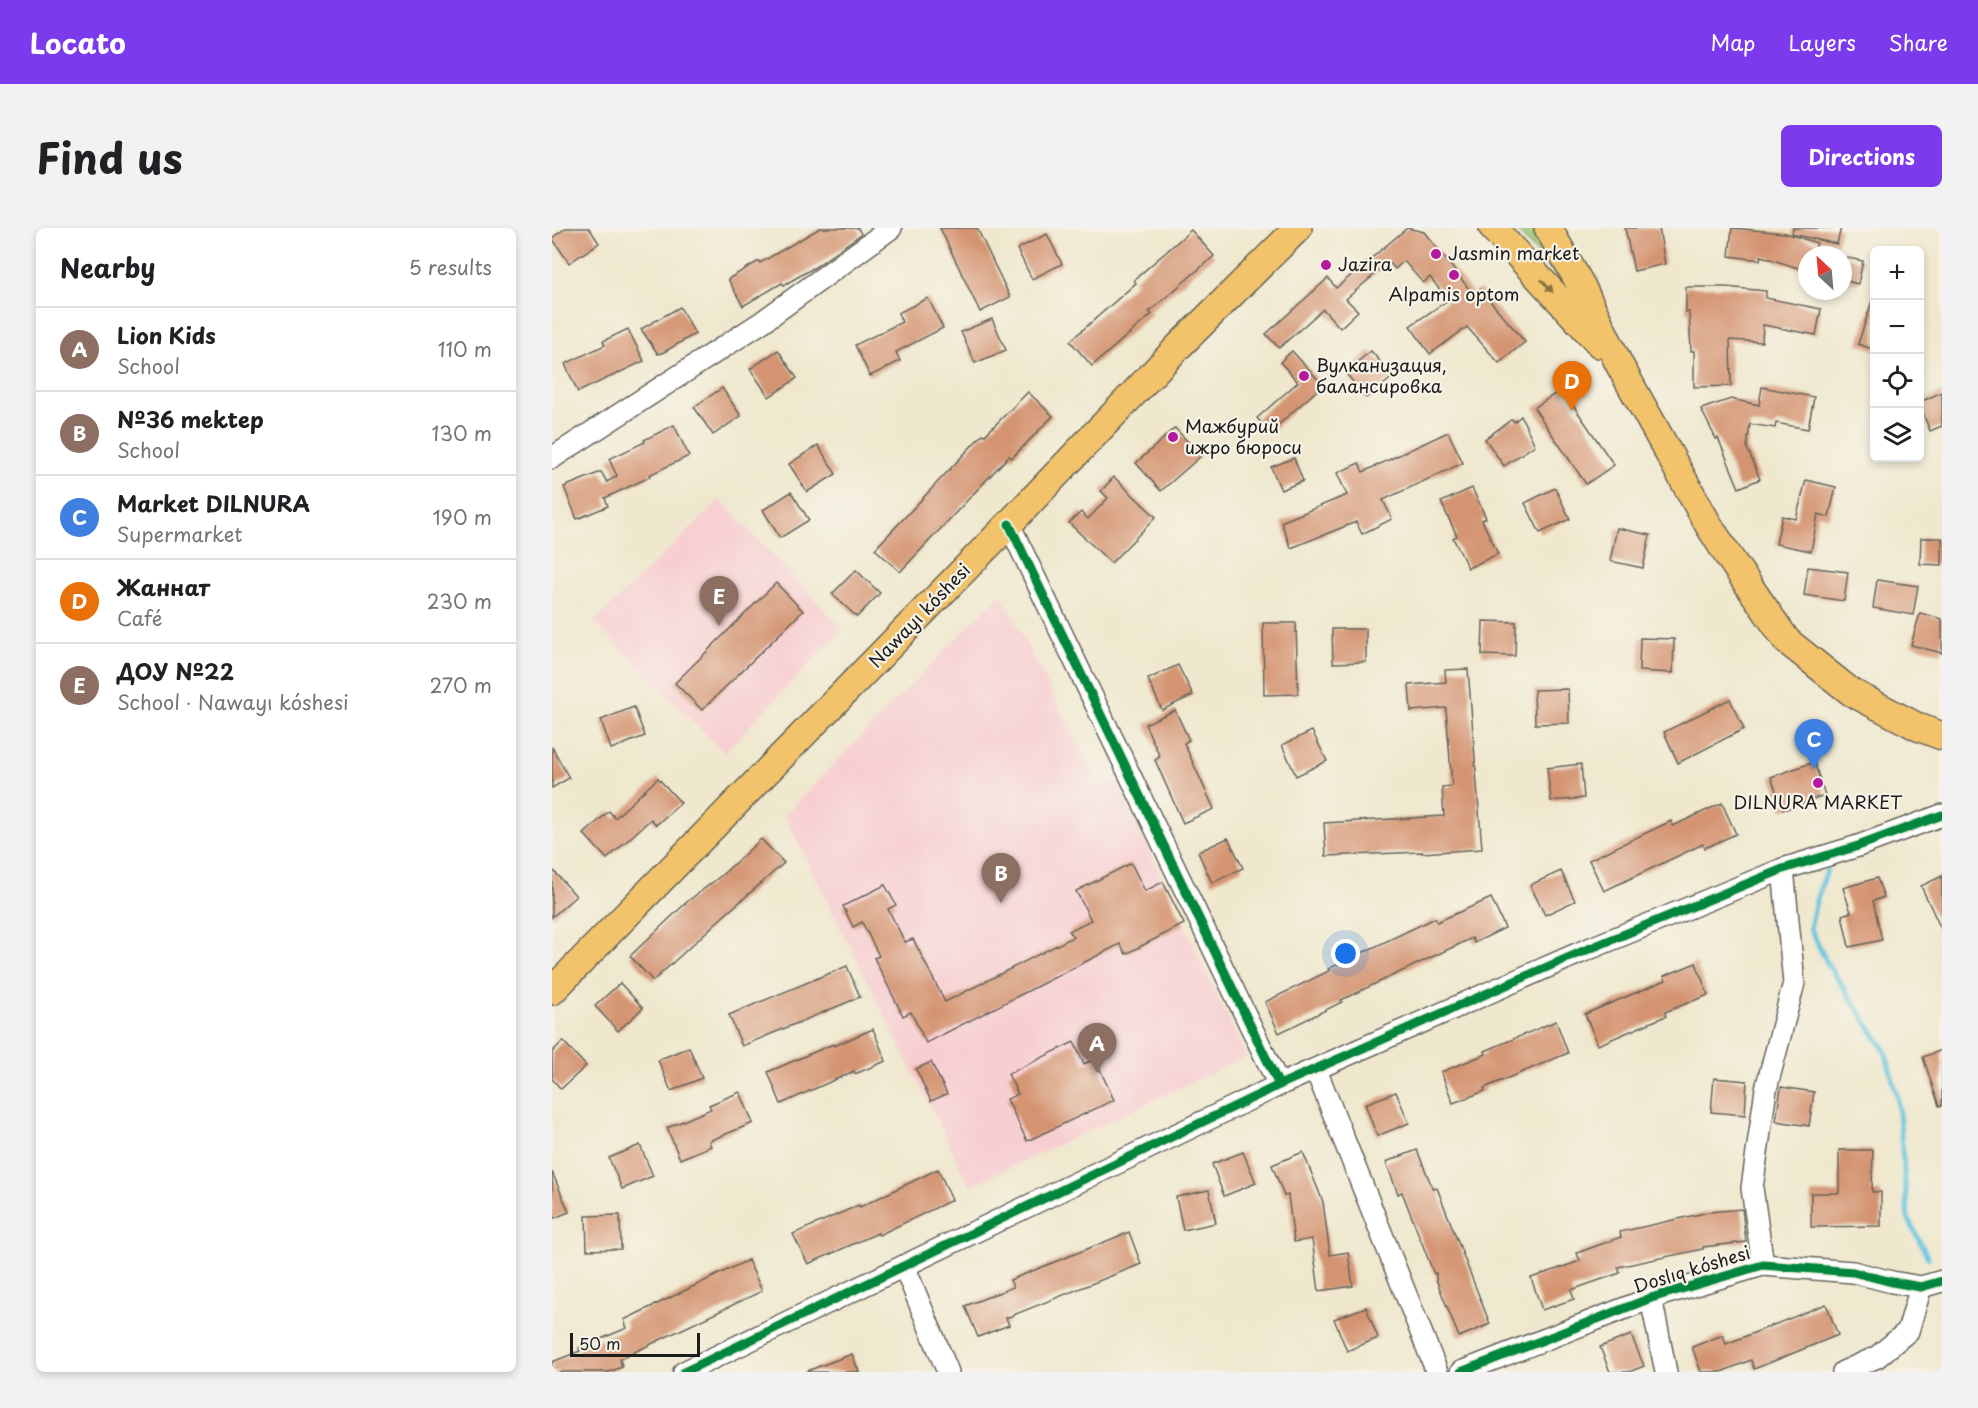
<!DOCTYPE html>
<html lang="en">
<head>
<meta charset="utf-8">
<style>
	body { margin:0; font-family:"Playpen Sans",sans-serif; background:#f2f2f2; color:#202124 }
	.controls { position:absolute; right:18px; top:18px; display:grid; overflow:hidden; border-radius:9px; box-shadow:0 3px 9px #0003 }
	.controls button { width:54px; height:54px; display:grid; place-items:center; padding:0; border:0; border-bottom:2px solid #e0e0e0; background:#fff; color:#202124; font:30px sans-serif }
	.compass { position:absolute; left:1246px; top:18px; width:54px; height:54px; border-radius:50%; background:#fff; box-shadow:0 3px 9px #0003; rotate:334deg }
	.scale { position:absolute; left:18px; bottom:15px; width:130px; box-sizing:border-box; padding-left:6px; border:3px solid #1c1c1c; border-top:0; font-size:16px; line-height:21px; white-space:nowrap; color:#1c1c1c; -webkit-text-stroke:4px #f7f3e8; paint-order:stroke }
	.you { position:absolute; left:794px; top:726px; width:21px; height:21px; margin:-15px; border:4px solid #fff; border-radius:50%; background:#1a73e8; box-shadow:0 0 0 9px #1a73e833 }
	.badge { display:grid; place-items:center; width:39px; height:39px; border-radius:50%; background:#7c3aed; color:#fff; font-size:20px; font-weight:700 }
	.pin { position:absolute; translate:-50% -50px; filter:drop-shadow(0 2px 3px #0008) }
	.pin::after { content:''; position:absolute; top:32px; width:21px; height:18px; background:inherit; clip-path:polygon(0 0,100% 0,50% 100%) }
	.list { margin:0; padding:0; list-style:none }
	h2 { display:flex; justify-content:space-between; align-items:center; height:78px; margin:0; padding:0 24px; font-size:26px }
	h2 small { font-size:20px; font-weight:400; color:#757577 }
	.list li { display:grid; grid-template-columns:39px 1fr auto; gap:18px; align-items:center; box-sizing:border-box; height:84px; padding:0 24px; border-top:2px solid #e0e0e0 }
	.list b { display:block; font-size:22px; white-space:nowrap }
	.list p { margin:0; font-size:20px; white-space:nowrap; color:#757577 }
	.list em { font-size:20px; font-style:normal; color:#757577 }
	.icon { flex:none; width:33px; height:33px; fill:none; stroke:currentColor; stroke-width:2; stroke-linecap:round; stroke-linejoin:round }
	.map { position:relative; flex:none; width:1390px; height:1144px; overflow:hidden; border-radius:9px }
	header { display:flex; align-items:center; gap:36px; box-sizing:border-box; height:84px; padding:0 30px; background:#7c3aed; color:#fff }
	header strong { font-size:28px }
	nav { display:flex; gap:33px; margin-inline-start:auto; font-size:21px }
	.intro { display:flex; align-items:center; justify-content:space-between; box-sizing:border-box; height:144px; padding:0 36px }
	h1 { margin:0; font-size:42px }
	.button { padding:15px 27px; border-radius:9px; background:#7c3aed; color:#fff; font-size:21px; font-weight:700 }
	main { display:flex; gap:36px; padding:0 36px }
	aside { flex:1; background:#fff; border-radius:9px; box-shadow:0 3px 9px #0003 }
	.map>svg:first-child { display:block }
	.built { fill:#f7cfd2 }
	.green { fill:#96c472; stroke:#597047; stroke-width:1.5 }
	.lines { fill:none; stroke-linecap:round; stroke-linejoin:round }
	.stream { stroke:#60c4de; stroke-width:5 }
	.building { fill:#d49472 }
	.minor-casing { stroke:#66635a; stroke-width:24 }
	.major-casing { stroke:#66635a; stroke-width:30 }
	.minor { stroke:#fff; stroke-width:21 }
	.major { stroke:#f2c36a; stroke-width:27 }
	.cycleway-casing { stroke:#f7f3e8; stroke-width:13 }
	.cycleway { stroke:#00873e; stroke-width:9 }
	.oneway { fill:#877043 }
	.poi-dot { fill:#b5179e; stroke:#f7f3e8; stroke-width:2 }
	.labels { text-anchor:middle; stroke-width:4.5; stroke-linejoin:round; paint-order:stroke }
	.poi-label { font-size:18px; fill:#1c1c1c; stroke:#f7f3e8; text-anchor:start }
	.street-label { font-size:18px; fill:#1c1c1c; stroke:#f7f3e8 }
</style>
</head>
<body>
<header>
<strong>Locato</strong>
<nav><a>Map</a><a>Layers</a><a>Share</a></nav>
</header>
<div class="intro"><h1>Find us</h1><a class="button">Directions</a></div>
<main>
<aside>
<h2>Nearby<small>5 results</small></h2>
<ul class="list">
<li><span class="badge" style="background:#8d6e63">A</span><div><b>Lion Kids</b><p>School</p></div><em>110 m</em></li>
<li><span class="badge" style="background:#8d6e63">B</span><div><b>№36 mektep</b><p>School</p></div><em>130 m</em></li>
<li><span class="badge" style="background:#3f7fe0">C</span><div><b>Market DILNURA</b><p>Supermarket</p></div><em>190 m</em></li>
<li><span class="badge" style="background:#e8710a">D</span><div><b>Жаннат</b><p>Café</p></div><em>230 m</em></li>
<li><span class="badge" style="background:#8d6e63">E</span><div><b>ДОУ №22</b><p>School · Nawayı kóshesi</p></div><em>270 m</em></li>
</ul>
</aside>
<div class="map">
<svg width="1390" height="1144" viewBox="0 0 1390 1144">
	<rect width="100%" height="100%" fill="#f7f3e8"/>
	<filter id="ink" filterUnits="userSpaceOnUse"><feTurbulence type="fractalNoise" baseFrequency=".0167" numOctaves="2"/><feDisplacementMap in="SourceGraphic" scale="12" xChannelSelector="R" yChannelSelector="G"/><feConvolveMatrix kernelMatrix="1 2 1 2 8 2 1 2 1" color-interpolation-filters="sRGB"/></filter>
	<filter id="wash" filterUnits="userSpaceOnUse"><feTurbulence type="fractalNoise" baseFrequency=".008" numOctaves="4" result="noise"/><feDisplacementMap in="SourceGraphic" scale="24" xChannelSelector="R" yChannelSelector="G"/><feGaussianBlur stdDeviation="1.35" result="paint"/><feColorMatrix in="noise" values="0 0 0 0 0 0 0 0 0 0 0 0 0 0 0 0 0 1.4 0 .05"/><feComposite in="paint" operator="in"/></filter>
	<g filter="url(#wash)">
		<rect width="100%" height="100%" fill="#efe8ce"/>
		<g class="built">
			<path d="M168,272L291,401L172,525L42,394Z"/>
			<path d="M449,365L548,559L564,551L694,829L418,958L232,587Z"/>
		</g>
		<path class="green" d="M962,0H987L1022,64Z"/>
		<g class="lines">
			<path class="stream" d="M1275,642L1264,673L1258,700L1275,735L1333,822L1346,872L1356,990L1376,1030"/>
		</g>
		<g id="blocks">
			<g class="building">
				<path d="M14,0H37L47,15L17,35L0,10Z"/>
				<path d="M268,0H306L309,6L263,39L232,57L230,55L191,78L176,51L207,33L208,35Z"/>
				<path d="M388,0H425L458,69L428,84Z"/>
				<path d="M855,0L872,4L921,66L928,61L973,114L947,135L915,99L878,126L858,98L896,72L878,49L871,55L852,33L843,41L837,34L794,71L806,83L788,100L771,81L727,120L714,106L776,50L784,60Z"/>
				<path d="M1073,0H1107L1113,36L1082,43Z"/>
				<path d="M1180,0L1233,5L1265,15L1261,27H1255V43L1209,28L1208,32L1177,28Z"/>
				<path d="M1241,0H1289L1285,16L1240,6Z"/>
				<path d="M639,2L662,28L597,84L600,86L540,138L518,113L584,55L582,52Z"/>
				<path d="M495,6L510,36L480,51L465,21Z"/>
				<path d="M1291,29L1311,33L1306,56L1291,52Z"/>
				<path d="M1134,59H1173L1214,63V70L1269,81L1264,107L1211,97L1210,114L1178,112L1179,158L1142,159V123H1139L1137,84H1134Z"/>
				<path d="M376,70L391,100L344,124L348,133L318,148L303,117L350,94L346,85Z"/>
				<path d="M1320,73H1323V122L1306,116Z"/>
				<path d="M128,79L143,106L112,124L106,126L89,101Z"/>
				<path d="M440,91L454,122L423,135L409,104Z"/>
				<path d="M76,101L92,133L26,164L13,136L53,117L51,113Z"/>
				<path d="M226,122L245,150L217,169L198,141Z"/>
				<path d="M740,123L771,157L718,204L705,190L746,154L728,134Z"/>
				<path d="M819,123L841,149L814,170L793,144Z"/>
				<path d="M1210,159L1262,169L1256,201L1224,195L1223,200L1198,196L1195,220L1208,251L1187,260L1166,210L1164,211L1149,181L1179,171L1207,177Z"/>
				<path d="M170,160L189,188L161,207L142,179Z"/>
				<path d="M1010,161L1062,237L1034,256L982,180Z"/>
				<path d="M476,164L501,188L460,230L457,228L348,344L323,321L431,206L433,207Z"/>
				<path d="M1390,164V198L1378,203L1368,178V174Z"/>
				<path d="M969,188L983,217L952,238L933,211L960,191L962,194Z"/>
				<path d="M122,197L137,228L97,247L98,249L53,270L56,278L25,291L12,259L49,244L55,254L65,248L57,231L93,214L92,212Z"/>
				<path d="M623,200L649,228L609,263L584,235Z"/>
				<path d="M896,204L911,235L831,272L840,291L810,306L804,294L739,320L729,294L795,267L785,245L807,235L811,244Z"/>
				<path d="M266,217L284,246L255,264L237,236Z"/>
				<path d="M742,230L751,253L729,262L719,239Z"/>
				<path d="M562,249L604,289L559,335L517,295L529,284L536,291L556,270L549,263Z"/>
				<path d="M1254,252L1284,259L1277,289L1266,286L1259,323L1224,316L1230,288L1244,291Z"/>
				<path d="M920,260L934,290L930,292L946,326L916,340L901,310L905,308L889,274Z"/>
				<path d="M1003,260L1018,291L988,305L973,275Z"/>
				<path d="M239,264L257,292L228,310L211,282Z"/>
				<path d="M1065,300L1098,307L1091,340L1058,333Z"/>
				<path d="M1369,310H1390V337L1368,336Z"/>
				<path d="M1256,339L1296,344L1292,373L1252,367Z"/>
				<path d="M304,342L328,365L305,389L280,366Z"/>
				<path d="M1325,352L1366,358L1361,387L1321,380Z"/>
				<path d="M224,355L251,383L150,482L123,455Z"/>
				<path d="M1368,385L1390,391V425L1359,417Z"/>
				<path d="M931,393L964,394L963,428L930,427Z"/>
				<path d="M711,395H744L746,466L712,467Z"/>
				<path d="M780,401H814V434L781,435Z"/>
				<path d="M1088,410L1122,411L1121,445L1087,443Z"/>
				<path d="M626,437L641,467L610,482L596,451Z"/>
				<path d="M916,441L930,621L870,625V624L774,628L772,595L892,588L890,559L900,558L894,480L859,483L857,457L894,454L893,442Z"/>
				<path d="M1016,461L1017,495L983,496L982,462Z"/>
				<path d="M1178,471L1192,501L1126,535L1112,504Z"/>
				<path d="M82,479L93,508L59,521L49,492Z"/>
				<path d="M623,482L637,512L632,515L662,581L631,595L603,532L608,529L593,496Z"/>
				<path d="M760,503L775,533L744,548L730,517Z"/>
				<path d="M0,519L17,550L0,560Z"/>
				<path d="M1262,534L1273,567L1231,582L1219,549Z"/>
				<path d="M1029,536L1032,570L999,573L995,540Z"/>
				<path d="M106,550L129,575L104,597L99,591L55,631L32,606L57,583L63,590Z"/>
				<path d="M1170,575L1184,606L1153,620L1151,616L1052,663L1037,632L1119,593L1121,598Z"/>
				<path d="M676,610L691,640L660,655L646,624Z"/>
				<path d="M209,611L232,635L166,693L101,753L78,728L136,673L170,647Z"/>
				<path d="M579,635L593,663L611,654L632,696L574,726L568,716L374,815L359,784L351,788L322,730L327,728L310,694L301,699L291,678L333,657L344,677L336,681L353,714L361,711L393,774L521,709L517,703L539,692L524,663Z"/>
				<path d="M0,641L24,668L0,689Z"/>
				<path d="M1009,643L1023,673L993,687L978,657Z"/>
				<path d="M1390,648V703L1369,658Z"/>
				<path d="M1325,650L1332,669L1321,673L1330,712L1297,719L1290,687L1299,684L1291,660Z"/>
				<path d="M939,670L953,700L922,715L920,710L789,772L790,774L727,805L713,774L777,743L776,741L883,690L885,694Z"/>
				<path d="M1144,735L1156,767L1113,784L1114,788L1046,817L1033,786L1114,752L1112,748Z"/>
				<path d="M295,738L308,769L190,818L177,787Z"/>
				<path d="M68,755L91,780L66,803L43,778Z"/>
				<path d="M1004,793L1016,825L932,860L933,863L901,875L889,844L934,826L933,823Z"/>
				<path d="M321,801L334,833L303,846L302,843L229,876L216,844L281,816L282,818Z"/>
				<path d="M11,813L34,838L9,861L0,851V824Z"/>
				<path d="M522,814L532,836L543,831L562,872L475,913L455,871L466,866L456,846Z"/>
				<path d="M137,819L150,850L119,863L106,832Z"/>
				<path d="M1390,822V878H1387L1371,829Z"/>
				<path d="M379,834L395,866L379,873L364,841Z"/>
				<path d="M1162,850L1195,853L1193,887L1159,884Z"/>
				<path d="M1229,859L1262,864L1257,898L1224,893Z"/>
				<path d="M188,864L201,895L157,913L159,918L128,931L115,900L159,881L157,877Z"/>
				<path d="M844,864L857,895L825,908L813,876Z"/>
				<path d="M88,917L101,948L70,961L57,930Z"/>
				<path d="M865,922L881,961L885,960L938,1096L907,1109L884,1051V1045L882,1046L850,964L846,966L834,934Z"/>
				<path d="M1287,922H1321L1320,964H1329V998L1259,999V965H1287Z"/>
				<path d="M691,924L704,955L672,968L660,936Z"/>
				<path d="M751,924L771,974L778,1027L796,1024L801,1058L767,1063L760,1011L742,1014L736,967L732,968L720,937Z"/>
				<path d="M386,941L400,972L327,1007L326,1005L256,1036L241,1006L307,977L308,979Z"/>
				<path d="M0,944L17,984L0,991Z"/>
				<path d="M657,962L664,995L631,1002L624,969Z"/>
				<path d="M1190,981L1194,1014L1151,1019V1021L1066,1039L1068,1045L1019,1062L1022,1071L990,1082L979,1050L1028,1033L1025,1025L1069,1009L1068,1004L1157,984Z"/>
				<path d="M68,987L69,1021L35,1022L34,988Z"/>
				<path d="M577,1004L589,1036L454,1090L457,1097L426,1109L413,1078L461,1059L458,1052Z"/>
				<path d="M196,1032L210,1063L68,1131L70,1139L57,1144H0V1134L28,1123L27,1120L75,1100L72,1092Z"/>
				<path d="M1274,1076L1286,1107L1202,1141L1199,1132L1169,1144H1149L1140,1119L1171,1107L1174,1116Z"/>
				<path d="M814,1079L826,1110L795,1123L782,1091Z"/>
				<path d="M1079,1107L1092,1138L1077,1144H1058L1048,1119Z"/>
				<path d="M300,1126L307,1144H256L255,1143Z"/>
			</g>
		</g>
	</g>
	<g filter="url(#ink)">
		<use href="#blocks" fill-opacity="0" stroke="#66635a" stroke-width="1.5"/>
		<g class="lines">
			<defs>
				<g id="minor">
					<path d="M0,230L210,94L339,0"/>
					<path d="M457,296L727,857"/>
					<path d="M764,842L885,1144"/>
					<path d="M1211,1037L1200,960L1214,861L1242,755L1231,641"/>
					<path d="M352,1038L396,1144"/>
					<path d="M1099,1070L1114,1144"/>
					<path d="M132,1144L727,857L1027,725L1231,641L1306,618L1390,587"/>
					<path d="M909,1144L1099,1070L1211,1037L1301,1044L1340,1054L1369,1059L1390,1053"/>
					<path d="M1291,1144L1325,1129L1356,1103L1369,1059"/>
				</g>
				<g id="major">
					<path d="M941,0L1048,116"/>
					<path d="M996,0L1030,59L1067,136L1156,296L1175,326L1235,413L1299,464L1366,499L1390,508"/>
					<path d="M0,763L457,296L627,118L746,0"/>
				</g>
			</defs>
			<use href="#minor" class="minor-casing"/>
			<use href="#major" class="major-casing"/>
			<use href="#minor" class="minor"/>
			<use href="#major" class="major"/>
			<defs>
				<g id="cycleway">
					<path d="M457,296L727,857"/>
					<path d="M132,1144L727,857L1027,725L1231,641L1306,618L1390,587"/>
					<path d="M909,1144L1099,1070L1211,1037L1301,1044L1340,1054L1369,1059L1390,1053"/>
				</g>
			</defs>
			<use href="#cycleway" class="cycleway-casing"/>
			<use href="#cycleway" class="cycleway"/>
		</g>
		<defs><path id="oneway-solid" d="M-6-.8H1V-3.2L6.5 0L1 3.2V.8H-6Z" transform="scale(1.5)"/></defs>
		<use class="oneway" href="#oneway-solid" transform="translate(995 58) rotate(47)"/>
	</g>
	<g class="poi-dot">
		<circle cx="884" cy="26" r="6"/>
		<circle cx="774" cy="37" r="6"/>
		<circle cx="902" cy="47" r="6"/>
		<circle cx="752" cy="148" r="6"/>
		<circle cx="621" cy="209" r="6"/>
		<circle cx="1266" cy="555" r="6"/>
	</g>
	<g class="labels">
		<g class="poi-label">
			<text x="896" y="32">Jasmin market</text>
			<text x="786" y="43">Jazira</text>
			<text x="902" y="73" text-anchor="middle">Alpamis optom</text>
			<text x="764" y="144">Вулканизация,<tspan x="764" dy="21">балансировка</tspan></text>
			<text x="633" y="205">Мажбурий<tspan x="633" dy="21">ижро бюроси</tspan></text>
			<text x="1266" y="581" text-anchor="middle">DILNURA MARKET</text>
		</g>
		<g class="street-label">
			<text transform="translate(368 388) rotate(-46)" y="6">Nawayı kóshesi</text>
			<text transform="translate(1140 1042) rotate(-17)" y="6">Doslıq kóshesi</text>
		</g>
	</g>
</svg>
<div class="controls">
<button>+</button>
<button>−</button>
<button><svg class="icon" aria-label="locate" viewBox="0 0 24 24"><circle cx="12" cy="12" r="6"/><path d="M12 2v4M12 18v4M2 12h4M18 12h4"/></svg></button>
<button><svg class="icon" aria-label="layers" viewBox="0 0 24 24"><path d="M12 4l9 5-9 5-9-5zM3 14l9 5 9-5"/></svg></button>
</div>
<svg class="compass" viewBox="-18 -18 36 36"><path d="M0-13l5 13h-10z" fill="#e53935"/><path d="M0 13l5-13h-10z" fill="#757577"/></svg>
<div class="scale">50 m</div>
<div class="you"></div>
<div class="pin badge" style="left:545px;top:845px;background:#8d6e63">A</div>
<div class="pin badge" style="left:449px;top:675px;background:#8d6e63">B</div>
<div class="pin badge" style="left:1262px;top:541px;background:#3f7fe0">C</div>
<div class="pin badge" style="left:1020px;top:183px;background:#e8710a">D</div>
<div class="pin badge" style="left:167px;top:398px;background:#8d6e63">E</div>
</div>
</main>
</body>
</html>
